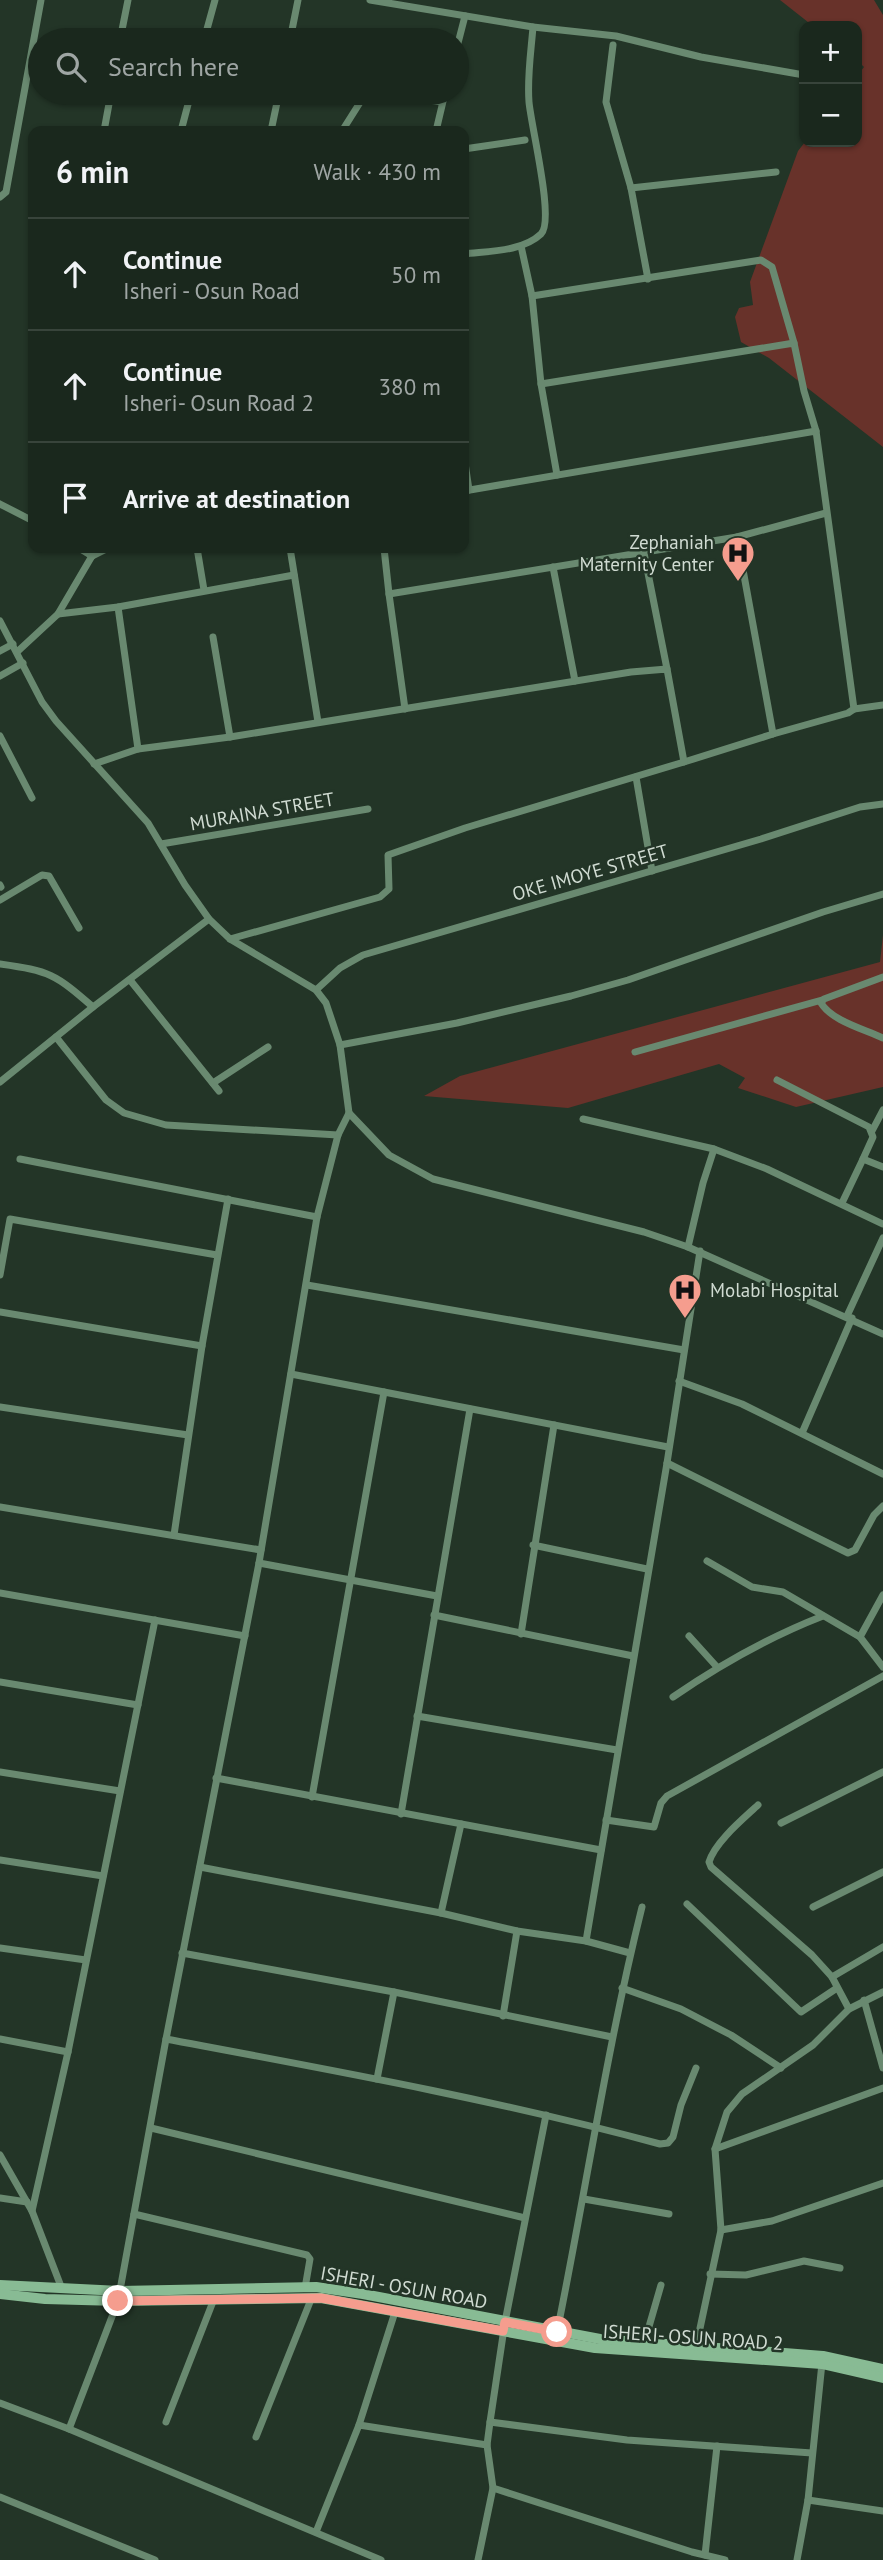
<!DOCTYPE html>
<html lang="en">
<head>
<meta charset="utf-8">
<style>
	body { margin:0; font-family:"PT Sans",sans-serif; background:#27342a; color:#f1f3f6 }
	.controls { position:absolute; right:21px; top:21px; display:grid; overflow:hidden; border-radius:14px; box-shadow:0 2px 5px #0004 }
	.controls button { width:63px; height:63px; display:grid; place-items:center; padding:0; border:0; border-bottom:2px solid #38443b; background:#1a281d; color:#f1f3f6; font:35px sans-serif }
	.stop { position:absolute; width:21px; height:21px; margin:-16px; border:5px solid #f59d8e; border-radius:50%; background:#fff }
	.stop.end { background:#f59d8e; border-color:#fff; box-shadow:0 2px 7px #0008 }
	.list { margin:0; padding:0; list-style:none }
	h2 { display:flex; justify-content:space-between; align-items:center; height:91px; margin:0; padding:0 28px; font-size:30px }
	h2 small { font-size:23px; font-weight:400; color:#9fa6a4 }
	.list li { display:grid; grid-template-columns:46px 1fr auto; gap:21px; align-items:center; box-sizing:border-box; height:112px; padding:0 28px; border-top:2px solid #38443b }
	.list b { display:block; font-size:26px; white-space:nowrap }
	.list p { margin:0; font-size:23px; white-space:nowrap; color:#9fa6a4 }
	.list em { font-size:23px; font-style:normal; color:#9fa6a4 }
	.icon { flex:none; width:38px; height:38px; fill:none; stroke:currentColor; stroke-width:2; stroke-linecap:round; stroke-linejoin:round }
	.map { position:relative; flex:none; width:883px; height:2560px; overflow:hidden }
	.search { position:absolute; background:#1a281d; box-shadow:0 2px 5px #0004; left:28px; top:28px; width:441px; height:77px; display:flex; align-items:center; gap:18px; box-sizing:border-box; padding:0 24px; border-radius:38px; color:#9fa6a4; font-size:26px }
	.panel { position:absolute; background:#1a281d; box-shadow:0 2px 5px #0004; left:28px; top:126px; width:441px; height:427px; border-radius:14px }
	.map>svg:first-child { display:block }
	.green { fill:#68322a }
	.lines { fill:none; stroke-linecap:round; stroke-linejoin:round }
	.street { stroke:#698970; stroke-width:7 }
	.secondary { stroke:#88bb94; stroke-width:10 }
	.route { stroke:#f59d8e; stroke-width:9 }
	.labels { text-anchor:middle; stroke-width:5; stroke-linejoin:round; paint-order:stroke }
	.poi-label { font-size:19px; fill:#d0dbd2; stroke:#233527; text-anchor:end }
	.street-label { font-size:19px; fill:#d0dbd2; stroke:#233527 }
</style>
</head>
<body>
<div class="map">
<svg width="883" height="2560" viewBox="0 0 883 2560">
	<rect width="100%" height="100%" fill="#233527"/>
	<g class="green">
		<path d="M780,0H874L883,15V447L769,358L741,342L735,317L739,308L753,305L750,282L798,151L805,142H857V76L864,67L857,60V26H813Z"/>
		<path d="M883,935V1087L796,1107L738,1088L745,1078L719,1064L568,1108L424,1096L460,1076L880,962Z"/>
	</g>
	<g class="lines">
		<g class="street">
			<path d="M370,0L533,27L616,36L701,57L804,75"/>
			<path d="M120,40L128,0"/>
			<path d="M204,40L215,0"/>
			<path d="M290,40L298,0"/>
			<path d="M613,45L606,102L631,188L648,279"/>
			<path d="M457,47L465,16"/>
			<path d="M369,93L442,102"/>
			<path d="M104,131L111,93"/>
			<path d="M181,131L191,93"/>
			<path d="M271,131L279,93"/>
			<path d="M342,131L366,93"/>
			<path d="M436,131L445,93"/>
			<path d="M464,149L525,140"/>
			<path d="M631,188L776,172"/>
			<path d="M0,197L6,192L41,0"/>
			<path d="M521,246L532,296L541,384L794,343L804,391L816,431"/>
			<path d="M464,254C488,251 522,252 541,234C555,221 531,126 529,102C527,77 531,52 533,27"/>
			<path d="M532,296L761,260L772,267L794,343"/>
			<path d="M541,384L557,475"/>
			<path d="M464,456L469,490"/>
			<path d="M0,504L33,521"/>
			<path d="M32,520L33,508"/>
			<path d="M737,537L826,513"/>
			<path d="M79,548L92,556"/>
			<path d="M197,548L204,590"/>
			<path d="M290,548L318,722"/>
			<path d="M384,548L389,594L737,537L773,734L848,713L854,709L816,431L464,491"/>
			<path d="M644,553L667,669"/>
			<path d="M92,556L108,548"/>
			<path d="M553,567L575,681"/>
			<path d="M389,594L405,709"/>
			<path d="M118,607L138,749"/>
			<path d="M58,614L92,556"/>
			<path d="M0,621L42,702L56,721L148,823L185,885L209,919L230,939L316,990L326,1003L340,1045L349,1113L389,1155L433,1179L644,1232L688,1247L883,1334"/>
			<path d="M213,637L230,737"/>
			<path d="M0,651L13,644"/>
			<path d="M17,652L58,614L118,607L294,575"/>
			<path d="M0,676L23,663"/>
			<path d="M854,709L883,705"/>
			<path d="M0,736L32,798"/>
			<path d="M684,762L773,734"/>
			<path d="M94,764L138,749L230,737L631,672L667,669L684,762L465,828L388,855L389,889L380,897L230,939"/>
			<path d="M636,777L652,871"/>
			<path d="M161,844L368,809"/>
			<path d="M0,885L1,887"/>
			<path d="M0,900L42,875L49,876L79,928"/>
			<path d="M0,964C50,971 55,974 93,1007"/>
			<path d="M883,977L824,999L821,1003C832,1021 864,1029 883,1038"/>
			<path d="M130,980L219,1091"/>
			<path d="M316,990L340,968L363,955L761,839L860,807L883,804"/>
			<path d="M56,1037L106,1100L124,1113L166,1125L338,1135"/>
			<path d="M340,1045L457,1023L571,996L628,980L823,912L883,894"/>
			<path d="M635,1052L822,1000"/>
			<path d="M777,1080L869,1127L873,1137L863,1159"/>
			<path d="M0,1082L93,1007L209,919"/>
			<path d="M213,1083L268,1047"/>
			<path d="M583,1119L714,1149L767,1169L883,1224"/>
			<path d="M872,1131L883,1110"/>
			<path d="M20,1159L317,1217"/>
			<path d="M842,1203L863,1159L883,1167"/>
			<path d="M688,1247L703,1183L714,1149"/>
			<path d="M0,1275L10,1219L217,1255"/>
			<path d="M307,1285L684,1350"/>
			<path d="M0,1312L202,1346"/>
			<path d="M847,1316L883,1238"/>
			<path d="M291,1374L668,1447"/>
			<path d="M679,1381L742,1404L883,1474"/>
			<path d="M0,1407L188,1435"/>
			<path d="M802,1433L852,1318"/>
			<path d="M667,1463L848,1553L855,1550L874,1515L883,1506"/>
			<path d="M0,1507L261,1550"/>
			<path d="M174,1535L202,1346L228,1199"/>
			<path d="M533,1545L647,1569"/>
			<path d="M707,1561L752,1587L783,1592L860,1637L883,1667"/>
			<path d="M259,1563L437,1596"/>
			<path d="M0,1593L245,1636"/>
			<path d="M434,1615L633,1656"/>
			<path d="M521,1634L554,1425"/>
			<path d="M689,1636L717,1667"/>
			<path d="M860,1637L883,1595"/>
			<path d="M0,1682L138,1705"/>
			<path d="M673,1697C721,1664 769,1637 823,1616"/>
			<path d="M417,1716L617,1750"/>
			<path d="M0,1772L120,1791"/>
			<path d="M216,1778L601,1850"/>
			<path d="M312,1797L384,1392"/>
			<path d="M758,1805C743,1819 715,1842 709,1862L711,1867L812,1955L832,1977L849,2009"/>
			<path d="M401,1814L470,1409"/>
			<path d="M606,1820L654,1827L661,1803L667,1796L883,1676"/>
			<path d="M781,1823L883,1772"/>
			<path d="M0,1860L103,1876"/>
			<path d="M200,1867L441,1913L517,1931L586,1941L630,1953"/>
			<path d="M687,1904L801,2012L837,1988"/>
			<path d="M813,1907L883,1872"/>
			<path d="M441,1913L461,1824"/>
			<path d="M586,1941L667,1463L700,1251"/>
			<path d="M0,1948L86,1960"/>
			<path d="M182,1953L394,1992L612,2037"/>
			<path d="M832,1977L883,1947"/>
			<path d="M622,1988L681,2009L731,2035L781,2068"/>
			<path d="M864,2000L883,2068"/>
			<path d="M503,2016L517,1931"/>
			<path d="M0,2039L68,2052"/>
			<path d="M166,2039C331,2070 497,2100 660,2144L668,2143L673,2137L681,2105L696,2068"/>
			<path d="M377,2079L394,1992"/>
			<path d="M546,2115L505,2322L490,2422L487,2445L493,2488L692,2552L725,2560"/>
			<path d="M151,2128L525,2218"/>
			<path d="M715,2149L883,2088"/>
			<path d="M0,2155L32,2211L62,2289"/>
			<path d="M0,2198L27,2202"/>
			<path d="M584,2199L669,2214"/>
			<path d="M32,2211L68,2052L155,1620"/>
			<path d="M134,2214L307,2255L310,2259L305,2288"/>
			<path d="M721,2230L772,2221L883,2183"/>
			<path d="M710,2274L746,2275L804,2261L840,2268"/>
			<path d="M557,2332C586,2190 607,2047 642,1907"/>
			<path d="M644,2344L661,2285"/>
			<path d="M696,2347L721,2230L715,2149L727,2112L742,2094L813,2045L849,2009L883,1992"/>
			<path d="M0,2403L69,2429L381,2560"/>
			<path d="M166,2422L214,2299"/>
			<path d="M490,2422L627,2440L812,2453"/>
			<path d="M359,2425L487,2445"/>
			<path d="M69,2429L118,2301L166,2039L259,1563L317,1217L338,1135L349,1113"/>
			<path d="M256,2437L312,2297"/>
			<path d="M0,2497L155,2560"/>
			<path d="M808,2500L883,2511"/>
			<path d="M316,2532L359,2425L395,2312"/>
			<path d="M705,2555L717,2446"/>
			<path d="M478,2560L493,2488"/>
			<path d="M797,2560L808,2500L822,2363"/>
		</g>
		<g class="secondary">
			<path d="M0,2285L120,2291L316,2287L363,2294L600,2339L823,2356L883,2369"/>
			<path d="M0,2294L45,2299L118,2301L321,2298L595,2348L822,2364L883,2378"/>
		</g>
	</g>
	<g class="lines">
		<path class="route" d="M118,2301L321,2298L503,2331L505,2322L557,2332"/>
	</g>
	<defs>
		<symbol id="hospital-pin" viewBox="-11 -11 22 30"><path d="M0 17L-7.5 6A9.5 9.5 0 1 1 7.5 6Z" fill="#f59d8e" stroke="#233527"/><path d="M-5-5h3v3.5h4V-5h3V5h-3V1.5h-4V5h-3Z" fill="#111"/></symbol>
	</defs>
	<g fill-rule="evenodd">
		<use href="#hospital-pin" x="719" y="534" width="38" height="52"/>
		<use href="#hospital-pin" x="666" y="1271" width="38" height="52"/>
	</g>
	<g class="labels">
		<g class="poi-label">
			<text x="714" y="549">Zephaniah<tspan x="714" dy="22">Maternity Center</tspan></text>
			<text x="710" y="1297" text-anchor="start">Molabi Hospital</text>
		</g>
		<g class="street-label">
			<text transform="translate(262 811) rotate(-10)" y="7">MURAINA STREET</text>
			<text transform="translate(590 872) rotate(-16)" y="7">OKE IMOYE STREET</text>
			<text transform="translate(404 2287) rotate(10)" y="7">ISHERI - OSUN ROAD</text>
			<text transform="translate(693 2337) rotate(4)" y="7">ISHERI- OSUN ROAD 2</text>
		</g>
	</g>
</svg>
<div class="controls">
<button>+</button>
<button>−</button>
</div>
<div class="stop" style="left:557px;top:2332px"></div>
<div class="stop end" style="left:118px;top:2301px"></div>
<div class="search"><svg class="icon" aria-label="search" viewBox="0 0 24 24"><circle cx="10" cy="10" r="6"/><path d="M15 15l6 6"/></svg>Search here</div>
<section class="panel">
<h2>6 min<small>Walk · 430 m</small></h2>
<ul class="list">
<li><svg class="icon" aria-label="ahead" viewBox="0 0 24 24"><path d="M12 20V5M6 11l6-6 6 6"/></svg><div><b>Continue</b><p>Isheri - Osun Road</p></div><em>50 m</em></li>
<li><svg class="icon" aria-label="ahead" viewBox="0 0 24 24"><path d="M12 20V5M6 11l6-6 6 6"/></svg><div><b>Continue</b><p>Isheri- Osun Road 2</p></div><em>380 m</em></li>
<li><svg class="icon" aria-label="arrive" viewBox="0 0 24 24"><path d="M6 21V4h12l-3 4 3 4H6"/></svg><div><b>Arrive at destination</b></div></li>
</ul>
</section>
</div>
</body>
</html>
